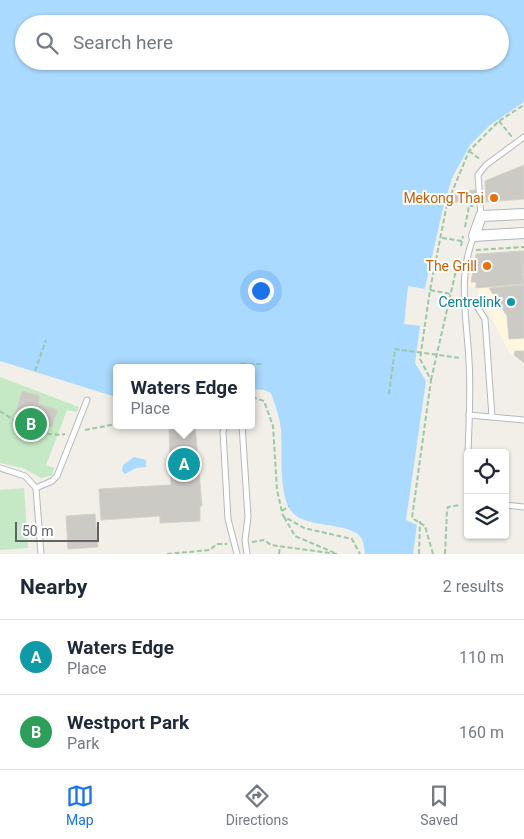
<!DOCTYPE html>
<html lang="en">
<head>
<meta charset="utf-8">
<style>
	body { margin:0; font-family:Roboto,sans-serif; background:#f6f6f7; color:#1f2937 }
	.controls { position:absolute; right:15px; bottom:15px; display:grid; overflow:hidden; border-radius:5px; box-shadow:0 1px 4px #0004 }
	.controls button { width:45px; height:45px; display:grid; place-items:center; padding:0; border:0; border-bottom:1px solid #e0e1e3; background:#fff; color:#1f2937; font:25px sans-serif }
	.scale { position:absolute; left:15px; bottom:12px; width:84px; box-sizing:border-box; padding-left:5px; border:2px solid #5f6368; border-top:0; font-size:14px; line-height:18px; white-space:nowrap; color:#5f6368; -webkit-text-stroke:4px #fff; paint-order:stroke }
	.you { position:absolute; left:260px; top:290px; width:18px; height:18px; margin:-12px; border:4px solid #fff; border-radius:50%; background:#1a73e8; box-shadow:0 0 0 8px #1a73e833 }
	.badge { display:grid; place-items:center; width:32px; height:32px; border-radius:50%; background:#1a73e8; color:#fff; font-size:16px; font-weight:700 }
	.pin { position:absolute; translate:-50% -50%; border:2px solid #fff; box-shadow:0 1px 5px #0006 }
	.popup { position:absolute; left:113px; top:364px; width:142px; height:65px; box-sizing:border-box; display:grid; place-content:center; border-radius:5px; background:#fff; filter:drop-shadow(0 1px 4px #0005); font-size:16px; white-space:nowrap; color:#747a83 }
	.popup b { font-size:19px; color:#1f2937 }
	.popup::after { content:''; position:absolute; left:50%; top:100%; margin-left:-10px; border:10px solid transparent; border-top-color:#fff }
	.list { margin:0; padding:0; list-style:none }
	h2 { display:flex; justify-content:space-between; align-items:center; height:65px; margin:0; padding:0 20px; font-size:21px }
	h2 small { font-size:16px; font-weight:400; color:#747a83 }
	.list li { display:grid; grid-template-columns:32px 1fr auto; gap:15px; align-items:center; box-sizing:border-box; height:75px; padding:0 20px; border-top:1px solid #e0e1e3 }
	.list b { display:block; font-size:19px; white-space:nowrap }
	.list p { margin:0; font-size:16px; white-space:nowrap; color:#747a83 }
	.list em { font-size:16px; font-style:normal; color:#747a83 }
	.icon { flex:none; width:28px; height:28px; fill:none; stroke:currentColor; stroke-width:2; stroke-linecap:round; stroke-linejoin:round }
	.map { position:relative; flex:none; width:524px; height:554px; overflow:hidden }
	.search { position:absolute; background:#fff; box-shadow:0 1px 4px #0004; left:15px; right:15px; top:15px; height:55px; display:flex; align-items:center; gap:12px; box-sizing:border-box; padding:0 18px; border-radius:28px; color:#747a83; font-size:19px }
	.sheet { height:215px; background:#fff }
	nav { display:flex; justify-content:space-around; align-items:center; box-sizing:border-box; height:70px; border-top:1px solid #e0e1e3; background:#fff; font-size:14px; color:#747a83 }
	nav a { display:grid; justify-items:center; gap:2px }
	nav .on { color:#1a73e8 }
	.map>svg:first-child { display:block }
	.commercial { fill:#fef7e0 }
	.green { fill:#c5e8c5 }
	.water { fill:#aadaff; fill-rule:evenodd }
	.pier { fill:#f1efe8 }
	.building { fill:#cccac5; stroke:#d6d1c6 }
	.lines { fill:none; stroke-linecap:round; stroke-linejoin:round }
	.lane-casing { stroke:#b5b8bc; stroke-width:7 }
	.street-casing { stroke:#b5b8bc; stroke-width:12 }
	.path { stroke:#9cc7a9; stroke-width:2; stroke-dasharray:5 2.5; stroke-linecap:butt }
	.lane { stroke:#fff; stroke-width:5 }
	.street { stroke:#fff; stroke-width:10 }
	.food-dot { fill:#e8710a; stroke:#fff; stroke-width:2 }
	.culture-dot { fill:#0f9aa8; stroke:#fff; stroke-width:2 }
	.labels { text-anchor:middle; stroke-width:4; stroke-linejoin:round; paint-order:stroke }
	.food-label { font-size:14px; fill:#c56008; stroke:#fff; text-anchor:end }
	.culture-label { font-size:14px; fill:#0d838f; stroke:#fff; text-anchor:end }
</style>
</head>
<body>
<div class="map">
<svg width="524" height="554" viewBox="0 0 524 554">
	<rect width="100%" height="100%" fill="#f1efe8"/>
	<path class="commercial" d="M524,250V365L509,352L476,288L468,285L475,253Z"/>
	<g class="green">
		<path d="M0,377L79,407L76,412L67,410L46,465L54,468L52,475L41,478L23,468L0,463Z"/>
		<path d="M24,488L28,548L0,550V490Z"/>
	</g>
	<g class="water">
		<path d="M0,0H524V102L490,125L470,145L452,178L443,208L425,288L415,363L426,381L406,520L417,525L413,554H365C364,549 364,543 362,539C353,522 310,528 295,515C277,501 283,450 281,430C280,417 275,405 271,393L264,390L252,389V368H116V397L0,361ZM24,24H500V61H24Z"/>
		<path d="M134,457L146,460V467L136,468L125,474L122,471L123,465Z"/>
	</g>
	<path class="pier" d="M408,286L425,289L421,326L404,324Z"/>
	<g class="building">
		<path d="M524,165V199L486,202L485,181Z"/>
		<path d="M476,190L477,203L455,202V193H460V191Z"/>
		<path d="M521,251H524V274H522Z"/>
		<path d="M521,251L523,284L476,288V282H471L476,254Z"/>
		<path d="M522,275H524V338L509,339L507,316L489,288L523,285Z"/>
		<path d="M515,351H524V363L514,355Z"/>
		<path d="M22,391L40,396L38,404L57,410L52,427L15,416Z"/>
		<path d="M195,426L202,506H200V521L160,523V516L101,520L99,489L171,485L169,427Z"/>
		<path d="M95,514L98,547L68,549L66,516Z"/>
	</g>
	<g class="lines">
		<defs>
			<g id="lane">
				<path d="M481,216L478,175L486,165L524,137"/>
				<path d="M464,300L474,302L485,319L492,417"/>
				<path d="M469,415L524,420"/>
				<path d="M225,425L223,432L228,519L237,554"/>
				<path d="M242,425L248,517L245,540L247,554"/>
				<path d="M468,453C469,422 471,392 469,361C467,320 457,276 474,236"/>
				<path d="M468,456V501"/>
				<path d="M0,468L25,476L36,488L41,554"/>
				<path d="M36,488L52,481L57,476L87,400"/>
				<path d="M505,505L524,507"/>
			</g>
			<path id="street" d="M524,214L481,216L474,236L524,233"/>
		</defs>
		<use href="#lane" class="lane-casing"/>
		<use href="#street" class="street-casing"/>
		<g class="path">
			<path d="M499,121L512,137"/>
			<path d="M469,151L481,160"/>
			<path d="M465,227L469,206H473"/>
			<path d="M442,238L462,241"/>
			<path d="M461,246L463,236"/>
			<path d="M476,250L524,247"/>
			<path d="M430,290L451,294"/>
			<path d="M241,364H249V368"/>
			<path d="M249,364H264"/>
			<path d="M35,371L46,340"/>
			<path d="M431,380L457,266"/>
			<path d="M389,394L395,349L460,358"/>
			<path d="M252,397L264,401L273,426L277,490L283,516L304,528L352,539L360,554"/>
			<path d="M0,411C17,423 44,438 65,434"/>
			<path d="M85,430L116,424"/>
			<path d="M282,511L289,506"/>
			<path d="M284,517L295,536L335,553"/>
			<path d="M252,542L264,540L271,545L337,554"/>
			<path d="M167,554L210,550L217,544H227"/>
			<path d="M279,554L280,546"/>
			<path d="M419,554L420,521"/>
			<path d="M433,554L425,526L412,518L431,380L420,359L430,290L447,204L469,151L499,121L524,105"/>
			<path d="M445,554L447,511L448,507L460,505"/>
		</g>
		<use href="#lane" class="lane"/>
		<use href="#street" class="street"/>
	</g>
	<g class="food-dot">
		<circle cx="494" cy="198" r="5"/>
		<circle cx="487" cy="266" r="5"/>
	</g>
	<circle class="culture-dot" cx="511" cy="302" r="5"/>
	<g class="labels">
		<g class="food-label">
			<text x="484" y="203">Mekong Thai</text>
			<text x="477" y="271">The Grill</text>
		</g>
		<g class="culture-label">
			<text x="501" y="307">Centrelink</text>
		</g>
	</g>
</svg>
<div class="controls">
<button><svg class="icon" aria-label="locate" viewBox="0 0 24 24"><circle cx="12" cy="12" r="6"/><path d="M12 2v4M12 18v4M2 12h4M18 12h4"/></svg></button>
<button><svg class="icon" aria-label="layers" viewBox="0 0 24 24"><path d="M12 4l9 5-9 5-9-5zM3 14l9 5 9-5"/></svg></button>
</div>
<div class="scale">50 m</div>
<div class="you"></div>
<div class="pin badge" style="left:184px;top:464px;background:#0f9aa8">A</div>
<div class="popup"><b>Waters Edge</b>Place</div>
<div class="pin badge" style="left:31px;top:424px;background:#2e9e5b">B</div>
<div class="search"><svg class="icon" aria-label="search" viewBox="0 0 24 24"><circle cx="10" cy="10" r="6"/><path d="M15 15l6 6"/></svg>Search here</div>
</div>
<section class="sheet">
<h2>Nearby<small>2 results</small></h2>
<ul class="list">
<li><span class="badge" style="background:#0f9aa8">A</span><div><b>Waters Edge</b><p>Place</p></div><em>110 m</em></li>
<li><span class="badge" style="background:#2e9e5b">B</span><div><b>Westport Park</b><p>Park</p></div><em>160 m</em></li>
</ul>
</section>
<nav>
<a class="on"><svg class="icon" aria-label="map" viewBox="0 0 24 24"><path d="M3 6l6-2 6 2 6-2v14l-6 2-6-2-6 2zM9 4v14M15 6v14"/></svg>Map</a>
<a><svg class="icon" aria-label="directions" viewBox="0 0 24 24"><path d="M12 3l9 9-9 9-9-9zM9 14v-3h6M13 9l2 2-2 2"/></svg>Directions</a>
<a><svg class="icon" aria-label="saved" viewBox="0 0 24 24"><path d="M7 4h10v16l-5-4-5 4z"/></svg>Saved</a>
</nav>
</body>
</html>
